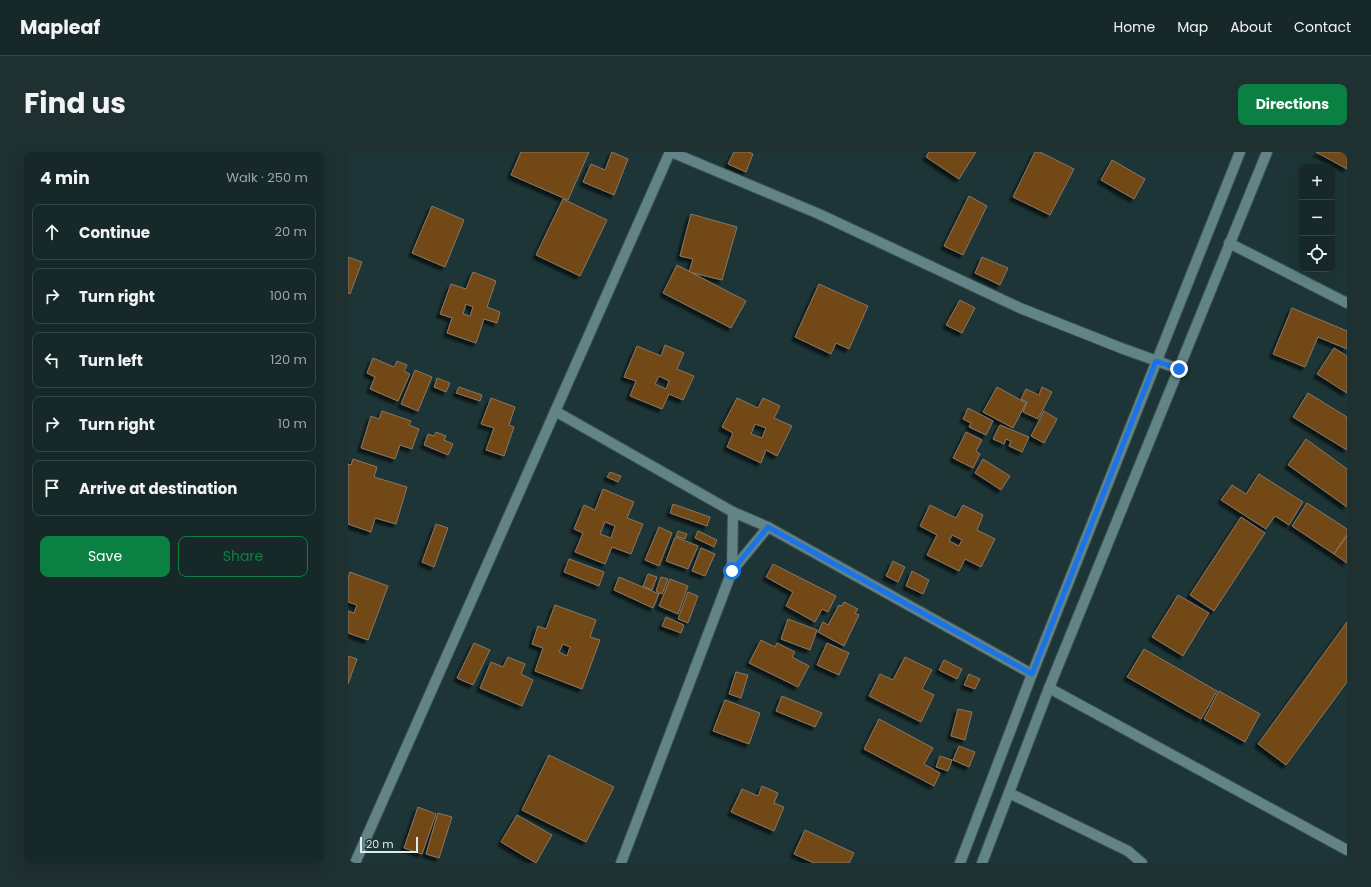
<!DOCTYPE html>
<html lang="en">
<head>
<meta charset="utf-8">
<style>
	body { margin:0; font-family:Poppins,sans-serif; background:#1f3030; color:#f1f3f6 }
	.controls { position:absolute; right:12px; top:12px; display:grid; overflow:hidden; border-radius:8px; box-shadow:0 4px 16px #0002 }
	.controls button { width:36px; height:36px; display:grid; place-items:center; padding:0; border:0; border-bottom:1px solid #354445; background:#162828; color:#f1f3f6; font:20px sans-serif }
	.scale { position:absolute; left:12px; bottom:10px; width:58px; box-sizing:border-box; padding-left:4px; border:2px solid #ddebec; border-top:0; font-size:11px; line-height:14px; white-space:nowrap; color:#ddebec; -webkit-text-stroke:3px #1d3536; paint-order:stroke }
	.stop { position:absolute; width:12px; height:12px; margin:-9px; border:3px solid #1a73e8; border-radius:50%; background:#fff }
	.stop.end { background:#1a73e8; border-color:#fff; box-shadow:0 1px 4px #0008 }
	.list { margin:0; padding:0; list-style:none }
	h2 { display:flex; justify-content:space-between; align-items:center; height:52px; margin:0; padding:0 16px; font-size:17px }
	h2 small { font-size:13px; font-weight:400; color:#9ea6a8 }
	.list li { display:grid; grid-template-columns:26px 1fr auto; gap:12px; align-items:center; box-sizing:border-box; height:56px; margin:0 8px 8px; padding:0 8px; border:1px solid #354445; border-radius:8px }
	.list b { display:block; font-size:15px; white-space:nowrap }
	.list em { font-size:13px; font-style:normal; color:#9ea6a8 }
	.actions { display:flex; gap:8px; padding:12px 16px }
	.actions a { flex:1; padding:9px 0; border:1px solid #0b8043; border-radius:8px; text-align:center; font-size:14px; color:#0b8043 }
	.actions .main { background:#0b8043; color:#fff }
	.icon { flex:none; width:22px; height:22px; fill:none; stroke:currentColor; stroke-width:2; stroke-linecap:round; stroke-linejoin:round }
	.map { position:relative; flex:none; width:999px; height:711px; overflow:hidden; border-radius:8px }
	header { display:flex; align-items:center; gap:24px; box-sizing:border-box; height:56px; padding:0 20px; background:#162828; border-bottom:1px solid #354445 }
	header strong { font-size:19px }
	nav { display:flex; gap:22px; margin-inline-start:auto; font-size:14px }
	.intro { display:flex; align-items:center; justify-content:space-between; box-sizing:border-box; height:96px; padding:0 24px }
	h1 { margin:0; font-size:28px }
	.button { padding:10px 18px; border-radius:8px; background:#0b8043; color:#fff; font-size:14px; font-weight:700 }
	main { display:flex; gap:24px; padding:0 24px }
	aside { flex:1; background:#162828; border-radius:8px; box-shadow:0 4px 16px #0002 }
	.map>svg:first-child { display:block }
	.building { fill:#724814; stroke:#877767; fill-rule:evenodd; filter:url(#shadow) }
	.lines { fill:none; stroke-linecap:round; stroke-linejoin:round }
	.minor-casing { stroke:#3c5253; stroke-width:12 }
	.minor { stroke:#628486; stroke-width:10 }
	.route { stroke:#1a73e8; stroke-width:5 }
</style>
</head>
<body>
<header>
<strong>Mapleaf</strong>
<nav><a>Home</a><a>Map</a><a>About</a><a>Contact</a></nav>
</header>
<div class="intro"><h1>Find us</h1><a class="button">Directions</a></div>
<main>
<aside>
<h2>4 min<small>Walk · 250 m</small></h2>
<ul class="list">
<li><svg class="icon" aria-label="ahead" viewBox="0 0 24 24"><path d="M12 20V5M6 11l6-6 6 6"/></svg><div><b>Continue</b></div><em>20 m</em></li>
<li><svg class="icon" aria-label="right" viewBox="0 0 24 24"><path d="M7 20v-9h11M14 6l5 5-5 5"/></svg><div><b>Turn right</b></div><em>100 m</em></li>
<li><svg class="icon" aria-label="left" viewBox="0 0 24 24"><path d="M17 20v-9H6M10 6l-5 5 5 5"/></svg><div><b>Turn left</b></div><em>120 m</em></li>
<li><svg class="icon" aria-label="right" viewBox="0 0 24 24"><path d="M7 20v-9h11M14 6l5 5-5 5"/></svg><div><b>Turn right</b></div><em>10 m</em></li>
<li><svg class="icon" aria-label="arrive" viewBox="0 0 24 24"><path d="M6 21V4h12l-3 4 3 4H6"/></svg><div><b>Arrive at destination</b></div></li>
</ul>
<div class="actions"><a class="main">Save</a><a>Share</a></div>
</aside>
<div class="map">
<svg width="999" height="711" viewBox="0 0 999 711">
	<defs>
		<filter id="shadow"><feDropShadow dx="-3.5" dy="3.5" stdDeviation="1" flood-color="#0009"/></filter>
	</defs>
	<rect width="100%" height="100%" fill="#1d3536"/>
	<g class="building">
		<path d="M173,0H241L220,48L163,23Z"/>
		<path d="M264,0L280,7L266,43L235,30L243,12L257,18Z"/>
		<path d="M386,0H401L405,2L398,20L380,12Z"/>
		<path d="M581,0H628L611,27L578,5Z"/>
		<path d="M687,0H692L726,17L702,63L665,45Z"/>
		<path d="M968,0H999V17Z"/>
		<path d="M764,8L797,27L786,47L753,28Z"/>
		<path d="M621,44L639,54L615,103L596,94Z"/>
		<path d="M215,47L259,68L232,124L188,103Z"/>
		<path d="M84,54L116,68L97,115L64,101Z"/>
		<path d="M343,62L389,75L374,128L341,120L345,107L332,104Z"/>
		<path d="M0,105L14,110L2,142L0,141Z"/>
		<path d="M634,105L660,116L652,133L627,121Z"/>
		<path d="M329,113L398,149L383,176L315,141Z"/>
		<path d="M125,120L148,129L139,155L152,160L149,171L136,167L128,191L99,181L104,166L92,162L103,132L118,137ZM118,152L125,155L122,164L115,162Z"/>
		<path d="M471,132L520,154L501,197L488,191L483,202L447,185Z"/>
		<path d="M612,148L627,156L614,181L598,173Z"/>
		<path d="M944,156L999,179V197L970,185L957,215L925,202Z"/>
		<path d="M317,193L336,201L329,217L346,224L335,248L321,242L314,257L282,244L288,229L276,225L289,194L313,204ZM311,224L321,229L318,237L307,232Z"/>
		<path d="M986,196L999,204V241L969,222Z"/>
		<path d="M25,206L46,215L49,209L59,213L56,219L62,222L50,249L22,237L27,225L19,221Z"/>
		<path d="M67,218L84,225L70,259L53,252Z"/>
		<path d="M89,226L102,231L98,240L86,235Z"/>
		<path d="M111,235L134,243L132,249L108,241Z"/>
		<path d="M649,235L678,251L665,276L635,260Z"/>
		<path d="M694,235L704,240L690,267L675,260L679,250L673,247L678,237L691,243Z"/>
		<path d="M960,241L999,265V298L945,265Z"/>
		<path d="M143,246L167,255L161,273L166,275L156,304L138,298L146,276L133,272Z"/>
		<path d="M389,246L410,256L415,246L432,254L426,266L444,274L429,304L418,298L413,311L379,295L385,281L374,275ZM407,272L418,276L414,286L403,282Z"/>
		<path d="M620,256L645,269L638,283L621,275L623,271L615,267Z"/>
		<path d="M34,259L63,269L61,273L71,277L64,297L52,293L47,307L13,296L23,264L31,267Z"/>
		<path d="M696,259L709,267L696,291L683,284Z"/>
		<path d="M652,273L681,285L674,300L661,294L663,289L658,287L656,292L645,287Z"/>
		<path d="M88,280L98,284L96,288L105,292L100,303L76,293L80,282L86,284Z"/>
		<path d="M618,280L634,288L628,299L632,302L625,316L605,306Z"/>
		<path d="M958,287L999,317V355L940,313Z"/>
		<path d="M5,307L29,315L26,325L59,335L48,372L27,366L23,380L0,372V312L3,313Z"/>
		<path d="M635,307L662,324L653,338L627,321Z"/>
		<path d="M262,320L273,324L270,330L259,325Z"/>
		<path d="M911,322L955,350L941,373L927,364L918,377L873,348L884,333L898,342Z"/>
		<path d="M255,337L286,350L279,366L295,372L283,402L264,395L257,412L227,400L235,381L226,377L236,353L247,358ZM257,370L267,374L263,386L252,382Z"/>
		<path d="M959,351L999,377V382L986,402L944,374Z"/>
		<path d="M325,352L362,365L359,374L322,361Z"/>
		<path d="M582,353L608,366L615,353L635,363L629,378L647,387L633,415L617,407L611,419L579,403L589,383L572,374ZM604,383L614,388L611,394L601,389Z"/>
		<path d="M893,365L917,381L866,459L842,443Z"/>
		<path d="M88,372L100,376L86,415L74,410Z"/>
		<path d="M311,375L324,381L311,414L297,408Z"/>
		<path d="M330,379L339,382L337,387L328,384Z"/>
		<path d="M350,379L369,388L366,395L347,386Z"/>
		<path d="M999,384V411L986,402Z"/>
		<path d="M327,385L350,394L340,417L318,409Z"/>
		<path d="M353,396L367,402L357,424L344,419Z"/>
		<path d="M221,407L256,420L251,434L216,420Z"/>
		<path d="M545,409L557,415L550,430L538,424Z"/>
		<path d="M425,412L488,444L480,460L474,457L467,470L438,454L445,440L418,425Z"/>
		<path d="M564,419L581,428L575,442L558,434Z"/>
		<path d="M2,420L40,434L20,488L0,481V459L6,461L9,453L0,450V426Z"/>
		<path d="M300,422L309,425L304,438L295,434Z"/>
		<path d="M271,425L311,442L305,456L266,438Z"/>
		<path d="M313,425L320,427L314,442L308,439Z"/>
		<path d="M322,427L340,434L330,462L311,454Z"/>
		<path d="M340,440L350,444L340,471L330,467Z"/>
		<path d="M830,443L861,461L835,504L804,485Z"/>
		<path d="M496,450L510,457L507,461L511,463L496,494L470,480L475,470L480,473L491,453L494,454Z"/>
		<path d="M207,453L248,468L242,485L252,488L234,537L187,519L195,496L184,492L190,474L198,477ZM215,492L222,495L219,504L211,500Z"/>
		<path d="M318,465L336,473L333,481L314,474Z"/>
		<path d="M440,467L469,478L462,498L433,487Z"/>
		<path d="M999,470V530L938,613L910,592Z"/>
		<path d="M413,488L427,495L429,491L447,500L444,505L461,514L450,535L401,511Z"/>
		<path d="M126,491L142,498L125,533L109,526Z"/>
		<path d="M479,491L501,501L491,523L469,513Z"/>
		<path d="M796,497L869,539L853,567L779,525Z"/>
		<path d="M0,504L9,507L0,532Z"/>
		<path d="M160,505L177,512L173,522L185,528L174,554L132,536L143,510L155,515Z"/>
		<path d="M557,505L584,518L574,537L586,543L573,570L521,544L532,522L545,528Z"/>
		<path d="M596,508L614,517L609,527L591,518Z"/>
		<path d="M388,520L400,523L393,546L381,542Z"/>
		<path d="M621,522L632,527L627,537L616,533Z"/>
		<path d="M871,539L912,562L897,590L856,567Z"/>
		<path d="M434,544L474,561L467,575L428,559Z"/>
		<path d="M377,548L412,561L401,592L365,579Z"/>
		<path d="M610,557L624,560L617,588L603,584Z"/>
		<path d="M531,567L585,596L576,612L592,621L586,634L516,597Z"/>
		<path d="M611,594L627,600L621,615L605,608Z"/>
		<path d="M201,603L266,635L238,690L174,658Z"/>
		<path d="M592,604L604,608L600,619L588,615Z"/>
		<path d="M414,634L430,641L426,651L436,655L426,679L383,660L394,637L410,644Z"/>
		<path d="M70,655L88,662L74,702L56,696Z"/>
		<path d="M90,661L104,665L91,706L78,702Z"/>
		<path d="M169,663L204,683L188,711L153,690Z"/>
		<path d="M457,678L506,701L501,711H466L446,702Z"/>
	</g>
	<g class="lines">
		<defs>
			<g id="minor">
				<path d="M323,0L471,62L672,156L773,196L831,217"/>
				<path d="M881,91L999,151"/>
				<path d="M207,259L385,360L420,375L684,522"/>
				<path d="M384,419L385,360"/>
				<path d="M701,536L999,698"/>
				<path d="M661,641L780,699L794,711"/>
				<path d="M7,711L322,0"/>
				<path d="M273,711L384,419L420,375"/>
				<path d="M612,711L684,522L892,0"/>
				<path d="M634,711L701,536L919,0"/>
			</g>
		</defs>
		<use href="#minor" class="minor-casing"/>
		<use href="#minor" class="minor"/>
	</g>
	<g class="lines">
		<path class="route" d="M384,419L420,375L684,522L808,209L831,217"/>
	</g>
</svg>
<div class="controls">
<button>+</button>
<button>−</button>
<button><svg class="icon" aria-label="locate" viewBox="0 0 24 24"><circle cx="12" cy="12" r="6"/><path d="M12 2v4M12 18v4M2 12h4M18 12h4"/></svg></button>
</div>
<div class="scale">20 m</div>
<div class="stop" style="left:384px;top:419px"></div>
<div class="stop end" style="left:831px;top:217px"></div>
</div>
</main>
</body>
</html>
